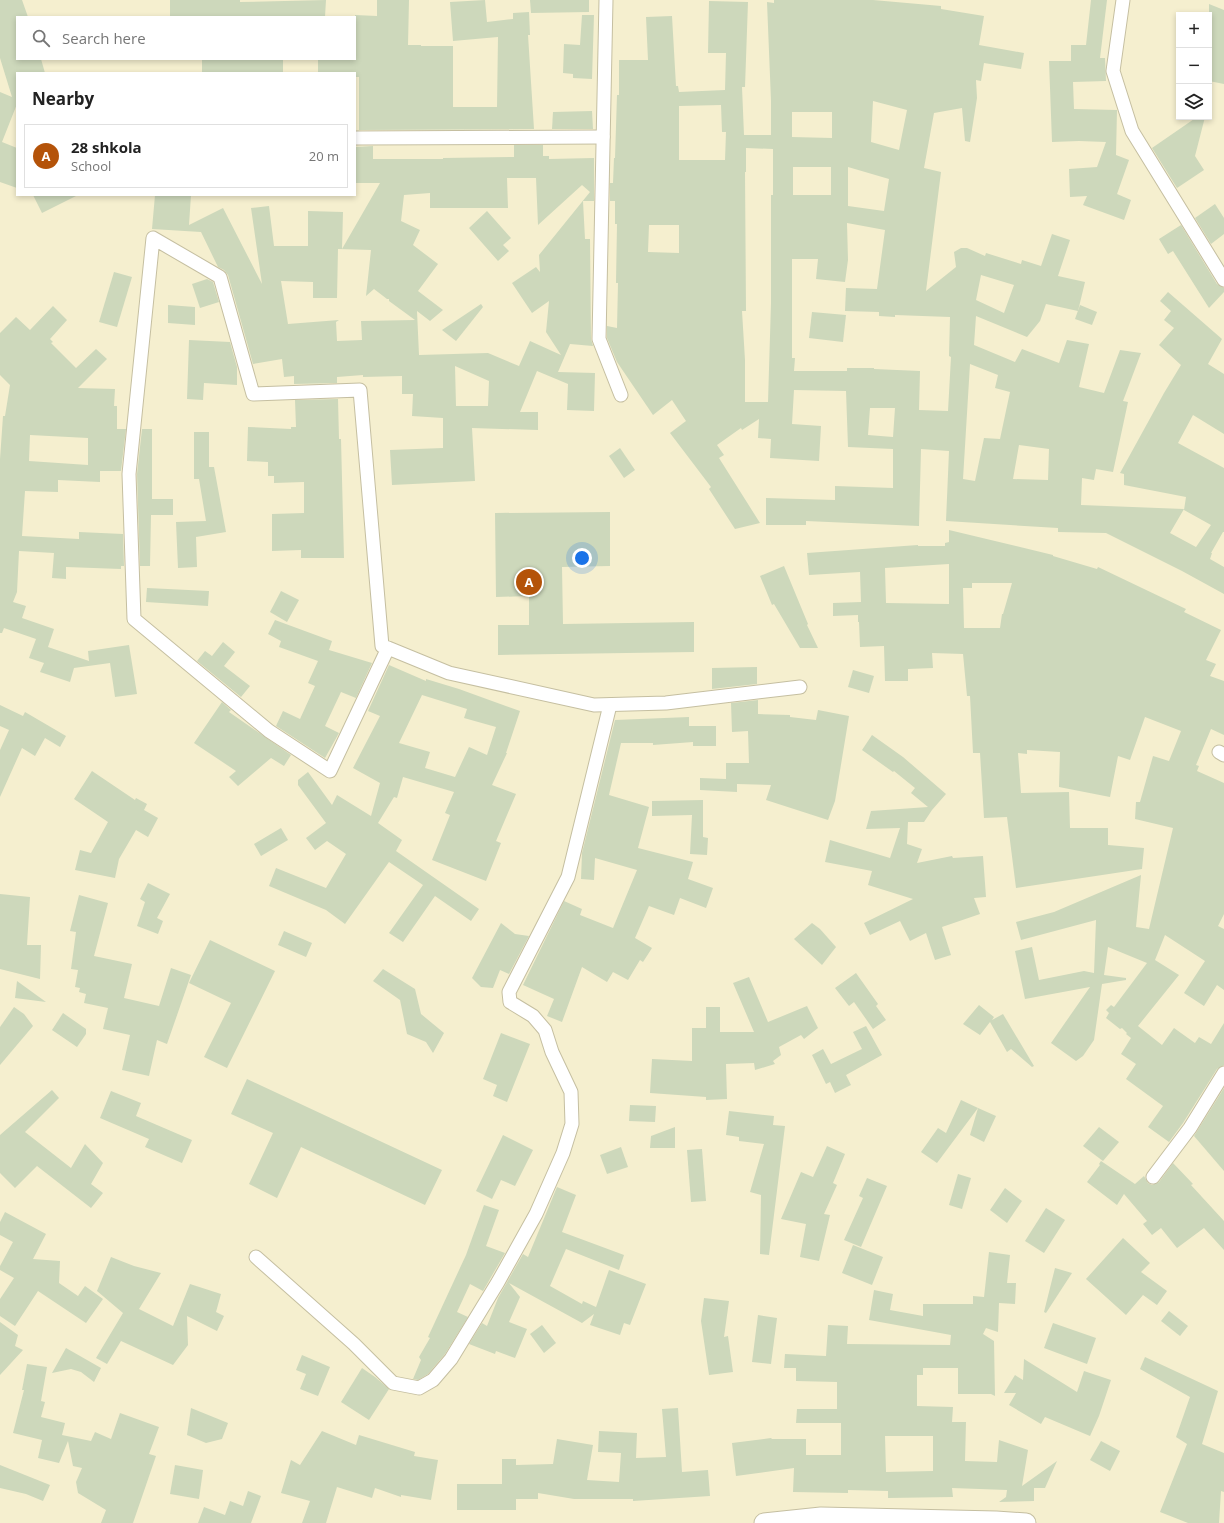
<!DOCTYPE html>
<html lang="en">
<head>
<meta charset="utf-8">
<style>
	body { margin:0; font-family:"Open Sans",sans-serif; background:#f6f6f6; color:#222 }
	.controls { position:absolute; right:12px; top:12px; display:grid; overflow:hidden; border-radius:0px; box-shadow:0 2px 6px #0003 }
	.controls button { width:36px; height:36px; display:grid; place-items:center; padding:0; border:0; border-bottom:1px solid #e0e0e0; background:#fff; color:#222; font:20px sans-serif }
	.you { position:absolute; left:582px; top:558px; width:14px; height:14px; margin:-10px; border:3px solid #fff; border-radius:50%; background:#1a73e8; box-shadow:0 0 0 6px #1a73e833 }
	.badge { display:grid; place-items:center; width:26px; height:26px; border-radius:50%; background:#b45309; color:#fff; font-size:13px; font-weight:700 }
	.pin { position:absolute; translate:-50% -50%; border:2px solid #fff; box-shadow:0 1px 4px #0006 }
	.list { margin:0; padding:0; list-style:none }
	h2 { display:flex; justify-content:space-between; align-items:center; height:52px; margin:0; padding:0 16px; font-size:17px }
	h2 small { font-size:13px; font-weight:400; color:#767676 }
	.list li { display:grid; grid-template-columns:26px 1fr auto; gap:12px; align-items:center; box-sizing:border-box; height:64px; margin:0 8px 8px; padding:0 8px; border:1px solid #e0e0e0; border-radius:0px }
	.list b { display:block; font-size:15px; white-space:nowrap }
	.list p { margin:0; font-size:13px; white-space:nowrap; color:#767676 }
	.list em { font-size:13px; font-style:normal; color:#767676 }
	.icon { flex:none; width:22px; height:22px; fill:none; stroke:currentColor; stroke-width:2; stroke-linecap:round; stroke-linejoin:round }
	.map { position:relative; flex:none; width:1224px; height:1523px; overflow:hidden }
	.search { position:absolute; background:#fff; box-shadow:0 2px 6px #0003; left:16px; top:16px; width:340px; height:44px; display:flex; align-items:center; gap:10px; box-sizing:border-box; padding:0 14px; border-radius:0px; color:#767676; font-size:15px }
	.panel { position:absolute; background:#fff; box-shadow:0 2px 6px #0003; left:16px; top:72px; width:340px; height:124px; border-radius:0px }
	.map>svg:first-child { display:block }
	.building { fill:#cdd8bb; fill-rule:evenodd }
	.lines { fill:none; stroke-linecap:round; stroke-linejoin:round }
	.street-casing { stroke:#c5bfa1; stroke-width:15 }
	.secondary-casing { stroke:#c5bfa1; stroke-width:21 }
	.street { stroke:#fff; stroke-width:13 }
	.secondary { stroke:#fff; stroke-width:19 }
</style>
</head>
<body>
<div class="map">
<svg width="1224" height="1523" viewBox="0 0 1224 1523">
	<rect width="100%" height="100%" fill="#f5efcf"/>
	<g class="building">
		<path d="M0,0H22L28,17H17V59H41L45,73H17V104L2,142L17,148V188L0,182V92L12,97L0,58Z"/>
		<path d="M170,0H240V2L326,0L325,17H265V16L170,17Z"/>
		<path d="M377,0H409L408,45H421V46H453V107H497L498,37L453,41L450,2L485,0L487,22L513,19V13L529,12L530,35H528L534,129L359,130V77H355V73H318V59H355V15L377,16Z"/>
		<path d="M530,0H589V12L531,13Z"/>
		<path d="M774,0H873L941,6V9L984,16L979,45L1024,53L1021,69L984,63L981,81L976,80L977,98L970,142L965,141L962,108L934,113L924,168L941,172L926,291L956,267L954,252L961,248H967L985,256L986,253L1021,264L1022,260L1041,266L1052,234L1070,240L1058,276L1085,282L1078,311L1046,304L1040,321L1027,337L976,316L974,345L1015,362L1022,349L1059,363L1067,340L1089,344L1079,387L1104,393L1120,350L1141,353L1123,401L1128,402L1113,472L1096,469L1094,480L1082,478L1081,505L1184,509L1170,533L1196,547L1211,525L1184,510L1186,497L1124,485V474L1120,473L1164,393L1181,365L1159,345L1174,328L1164,320L1171,311L1160,301L1168,292L1222,339L1208,364L1224,374V434L1193,415L1178,443L1224,468V532H1223L1211,553H1212L1210,559L1224,567V594L1182,571L1106,533L1058,532V528L946,521L949,451L921,449L919,526L806,521V525H766V498L835,500V486L893,488V449L848,447L846,391L794,390L792,424L821,426L819,461L770,458L771,439L758,438L759,419L742,430L741,428L717,445L724,455L719,458L760,523L735,529L709,489L711,487L670,433L686,421L672,400L653,415L617,362L607,338V326L617,328L618,283H616L617,224H615V201H610V183H613L614,158H615L617,95H619V60H648L646,17L672,16L676,86H678L679,92L725,90L726,53H708L709,1L748,2L745,87H742L744,135H771V101L767,2L774,3ZM873,101L907,110L899,150L871,142ZM721,105L722,132H726L725,160H679V106ZM792,112H832V138L792,137ZM746,148L773,149V195H771V303L768,402H745V360L742,311H746L745,172H746ZM793,167H831V195H793ZM848,167L889,179L884,211L848,206ZM847,223L885,230L877,289L846,288L845,311L879,312V316L895,317V315L950,317L949,356L951,357L948,411L919,410L920,371L874,369V368H847V371H794L795,358H792V259H818L816,279L845,282L848,260ZM649,225H679V253L648,252ZM981,275L1014,285L1004,313L976,300ZM970,364L998,375L995,388L1010,392L1000,439L984,438L975,481L963,479ZM870,408H895L893,437L868,435ZM1019,445L1049,449L1048,480L1013,479Z"/>
		<path d="M1091,0H1107L1100,58H1105L1106,81L1073,82L1074,109L1117,110L1116,155L1129,160L1117,194L1131,200L1124,220L1083,205L1087,196L1070,197L1069,169L1097,167L1106,142L1079,141L1052,142L1049,61H1071V45H1086Z"/>
		<path d="M1209,4L1224,10V84L1209,81Z"/>
		<path d="M582,15H594L592,79L573,78V74L563,73L564,44L580,45Z"/>
		<rect x="202" y="59" width="81" height="14"/>
		<path d="M592,111L593,129H552L553,112Z"/>
		<path d="M1197,117H1205L1195,156L1204,170L1177,188L1152,148Z"/>
		<path d="M514,145H543V156H549V159L594,158V201H583L585,239H590L591,339L593,346L570,344L558,372L595,373L594,411L567,410L568,384L537,371L520,412H538V430L472,428L475,481L392,485L390,450L443,448V418L412,416L413,394H402V376L363,377V375L337,377V383L294,384V376L284,377L282,359L253,364L228,275L224,270L218,267L201,232L152,229L155,195H191L189,225L223,208L262,284L251,208L269,206L274,246H308V211L343,212L342,249L380,183H355V147L373,146V159H443V158L514,157ZM507,178H536L538,225L582,185L590,192L539,255L540,272L536,267L512,283L532,313L549,301L546,332L561,355L530,341L519,366L488,353L419,355L417,311L430,321L443,310L418,291L438,264L413,245L420,230L401,221L404,195L430,193V208H508ZM338,249L371,250L366,296L374,289L387,299H389V301L415,320L361,321L362,340L337,341L336,322L339,320L288,324L281,281L313,282V298H337ZM455,366L489,381L488,406H456Z"/>
		<path d="M33,195H78L42,213Z"/>
		<path d="M1215,204L1224,218V234L1211,244L1195,218Z"/>
		<path d="M487,211L511,238L503,245L509,251L498,261L469,228Z"/>
		<path d="M1181,225L1217,284L1224,288V292L1209,308L1173,251L1168,254L1159,239Z"/>
		<path d="M114,272L132,277L117,327L99,322Z"/>
		<path d="M207,279L213,282L219,302L200,308L192,284Z"/>
		<path d="M481,304L483,307L456,341L442,330Z"/>
		<path d="M168,305L195,307V325L168,323Z"/>
		<path d="M1080,305L1097,312L1092,325L1075,319Z"/>
		<path d="M53,306L67,320L50,339L53,342L51,343L76,368L96,349L107,359L78,388L115,389L114,406H117V429H126L121,471H100V482L58,480V492L25,491L22,536L79,539V532L123,534L124,566H121V569L66,567V579L52,578L54,553L19,551L17,592L13,602L26,606L22,618L54,629L48,647L89,661L88,651L129,645L137,694L115,697L110,663L74,668L70,682L40,672L44,663L29,658L36,639L4,628L2,633H0V459L3,416H5L10,385L0,375V333L16,317L30,330ZM30,435L88,438V465L29,461Z"/>
		<path d="M812,312L846,315L843,342L809,338Z"/>
		<path d="M189,340L230,342L237,367V385L204,383L203,400L187,399Z"/>
		<path d="M338,399L339,439H341L344,558H301V550L272,551V514L304,513V482L274,483V476H268V462L247,461L248,427L291,429V427H296L295,400Z"/>
		<path d="M142,429H152V499H173V515H151L150,566H140L137,474Z"/>
		<path d="M194,432H209V467H214L226,532L196,537L197,567L178,568L176,522L206,521L199,479H194Z"/>
		<path d="M620,448L635,470L624,478L609,456Z"/>
		<path d="M610,512V566L562,567L563,624L694,622V652L498,655V625H529V596L496,597L495,513Z"/>
		<path d="M949,530L1053,555V556L1097,569L1098,567L1186,609L1184,612L1221,630L1206,660L1216,664L1210,676L1224,681V735L1211,729L1196,765L1199,766L1197,771L1224,783V914L1218,926L1224,929V990L1217,985L1204,1006L1184,993L1205,961L1165,935L1155,960L1179,975L1138,1026L1162,1045L1174,1028L1195,1043L1199,1037L1211,1044L1224,1023V1065L1217,1069L1183,1123L1169,1142L1148,1127L1163,1106L1126,1079L1136,1064L1121,1054L1131,1038L1126,1034L1127,1033L1122,1028L1120,1029L1106,1018L1109,1013L1106,1010L1111,1005L1114,1007L1147,963L1108,947L1104,975L1126,978V980L1102,984L1094,1040L1083,1056L1076,1061L1051,1043L1090,987L1025,999L1015,951L1032,947L1039,980L1084,971L1094,973L1096,920L1021,940L1016,922L1054,912L1141,875L1136,927L1149,929L1173,828L1135,819L1136,802H1140L1153,756L1169,761L1181,731L1145,717L1130,760L1118,756L1110,797L1059,787L1060,752L1027,750V754L1018,753L1021,793L1069,792L1070,828H1108V845L1144,848L1142,869L1016,888L1007,817L984,818L980,753H973L970,696H967L963,654L932,653L933,668L908,669V681H885L884,646L860,647L859,622H858V615L833,616V603L861,602L860,572L809,575L807,553L918,545V546H945V543L949,542ZM949,564V604L886,603L885,568ZM972,583H1012L1003,614H1002L1000,628H964L963,588H972Z"/>
		<path d="M784,566L808,624L807,625L818,648H800L774,604L772,605L760,576Z"/>
		<path d="M147,588L209,591L208,606L146,602Z"/>
		<path d="M281,591L299,600L287,622L270,612Z"/>
		<path d="M275,620L332,641L329,650L372,663L356,698L341,692L325,726L339,733L325,758L276,726L283,711L300,719L315,686L308,683L318,661L279,647L281,641L268,634Z"/>
		<path d="M223,642L235,652L224,666L250,686L241,697L197,661L205,651L212,656Z"/>
		<path d="M389,665L426,681V679L459,689L520,711L506,753H507L492,785L516,794L496,841L501,843L486,881L432,860L450,815L445,813L454,792L403,777L397,798L394,797L378,823L402,840L396,851L479,909L471,921L435,896L403,942L389,933L423,885L389,862L345,924L326,910L269,886L276,868L326,888L346,854L327,841L315,850L306,838L326,823L298,785V780L308,772L332,805L337,795L371,816L380,783L353,768L380,716L368,711ZM422,695L467,709L464,718L496,727L487,755L469,747L455,777L425,768L430,752L399,743Z"/>
		<path d="M757,667V684L712,689V668Z"/>
		<path d="M853,670L874,676L869,693L848,687Z"/>
		<path d="M758,700V714L790,715V717L816,720L818,710L849,716L835,801L828,820L766,800L771,785L737,784V792L700,790V778L726,779V763H749L748,731L732,732L731,703Z"/>
		<path d="M222,702L231,710L229,712L291,755L284,766L271,758L238,786L229,777L236,771L194,743Z"/>
		<path d="M0,705L23,716L25,712L66,736L60,747L45,738L35,756L22,748L0,797V750L9,730L0,726Z"/>
		<path d="M689,717V726H716V746H693V742L653,745V743H621L609,795L649,807L638,848L693,862L688,879L713,888L706,908L680,898L674,915L649,906L635,938L652,948L643,962L640,960L628,980L613,972L607,982L582,967L562,1022L547,1016L554,999L523,985L564,901L582,909L580,915L613,928L637,870L595,858L594,880L581,879L582,853L615,720Z"/>
		<path d="M872,735L903,757L946,794L932,810L924,822H908L907,844L922,849L917,863L952,856L953,858L983,856L986,897L974,898L980,914L942,927L951,955L935,960L926,933L910,941L900,921L870,935L864,923L913,899L868,885L872,871L825,862L830,840L890,858L900,828L866,829L871,811L928,807L911,793L915,788L894,771L893,772L862,750Z"/>
		<path d="M92,771L135,800L136,798L147,804L144,810L158,818L148,837L136,830L119,859L115,878L75,870L80,850L91,853L108,822L74,799Z"/>
		<path d="M703,800V837L708,838L707,855L690,854L692,815L652,816V801Z"/>
		<path d="M281,828L288,840L261,856L254,844Z"/>
		<path d="M148,883L170,894L157,918L163,921L158,934L137,926L145,902L140,899Z"/>
		<path d="M0,894L30,897L27,945H41L40,979L0,969Z"/>
		<path d="M79,895L108,903L94,956L132,964L124,998L159,1006L171,968L191,975L167,1044L157,1040L149,1076L122,1070L130,1035L103,1029L108,1008L84,1003L86,994L79,992L80,988L75,987L78,970L71,969L76,932L70,931Z"/>
		<path d="M501,923L515,934L529,936L509,974L500,970L493,988L481,987L472,978Z"/>
		<path d="M812,923L820,929L836,947L822,965L794,939Z"/>
		<path d="M284,931L312,943L306,957L278,945Z"/>
		<path d="M210,940L275,971L227,1068L204,1057L231,1003L189,983Z"/>
		<path d="M383,969L415,989L421,1014L444,1033L433,1053L426,1042L407,1034L400,1000L373,981Z"/>
		<path d="M856,973L878,1004L876,1006L886,1020L873,1029L854,1002L849,1006L835,988Z"/>
		<path d="M749,977L768,1022L807,1006L818,1028L804,1039L801,1035L779,1047L781,1055L773,1061L775,1064L755,1070L754,1063L726,1064L727,1099L706,1100V1097L650,1093L652,1059L692,1061V1028H706V1007H720V1032H754L733,983Z"/>
		<path d="M17,981L46,1002L15,998Z"/>
		<path d="M979,1005L994,1017L992,1020L1003,1014L1034,1066L1032,1067L1011,1049L1007,1052L990,1022L980,1035L963,1024Z"/>
		<path d="M14,1007L24,1014L33,1026L0,1065V1027Z"/>
		<path d="M63,1013L86,1029V1034L77,1047L52,1030Z"/>
		<path d="M866,1026L882,1055L846,1075L851,1085L835,1093L830,1082L826,1084L812,1055L823,1049L831,1064L862,1049L853,1032Z"/>
		<path d="M501,1033L530,1044L507,1102L493,1096L497,1085L483,1079Z"/>
		<path d="M247,1079L442,1170L425,1205L301,1147L277,1198L249,1184L273,1133L231,1114Z"/>
		<path d="M1224,1088V1171L1194,1136Z"/>
		<path d="M52,1090L59,1098L25,1132L71,1168L85,1144L103,1163L91,1184L103,1193L91,1208L37,1166L15,1188L0,1173V1135Z"/>
		<path d="M111,1091L141,1103L136,1116L192,1140L182,1163L145,1147L149,1139L100,1118Z"/>
		<path d="M961,1100L978,1108L937,1163L921,1152L938,1128L946,1133Z"/>
		<path d="M630,1105L656,1106L655,1122L629,1121Z"/>
		<path d="M978,1108L996,1116L984,1142L970,1135Z"/>
		<path d="M729,1111L774,1116L773,1125L785,1126L769,1255L760,1254L761,1195L750,1192L764,1144L739,1141V1137L726,1135Z"/>
		<path d="M675,1127V1148H650L651,1136Z"/>
		<path d="M1099,1127L1119,1142L1103,1161L1083,1146Z"/>
		<path d="M503,1135L533,1150L515,1186L501,1180L492,1199L476,1191Z"/>
		<path d="M827,1146L845,1154L833,1183L837,1185L824,1214L830,1215L819,1261L800,1257L806,1224L781,1219L801,1172L813,1177Z"/>
		<path d="M621,1147L628,1167L607,1174L600,1155Z"/>
		<path d="M702,1149L706,1201L691,1202L687,1150Z"/>
		<path d="M1101,1161L1135,1184L1144,1176L1148,1183L1152,1185L1159,1182L1173,1163L1193,1184L1191,1185L1224,1221V1250L1204,1228L1177,1248L1161,1228L1152,1235L1143,1224L1147,1221L1124,1194L1117,1205L1087,1182L1100,1165L1099,1164Z"/>
		<path d="M958,1174L971,1178L962,1209L949,1205Z"/>
		<path d="M867,1178L887,1186L861,1247L844,1240L863,1198L859,1196Z"/>
		<path d="M557,1187L576,1195L562,1232L624,1255L619,1270L566,1249L550,1286L582,1304L583,1301L596,1307L609,1270L646,1284L630,1325L624,1323L620,1335L590,1325L594,1314L582,1323L509,1283L520,1297L509,1322L527,1329L515,1358L496,1351L495,1354L469,1344L482,1323L487,1326L498,1298L523,1254L528,1257Z"/>
		<path d="M1005,1188L1022,1201L1007,1223L990,1210Z"/>
		<path d="M484,1205L499,1210L486,1246L505,1253L483,1291L470,1284L457,1312L468,1317L445,1354L428,1374L418,1380L413,1379L421,1360L419,1357L430,1338L428,1337L466,1255Z"/>
		<path d="M1046,1208L1065,1220L1044,1253L1025,1241Z"/>
		<path d="M5,1212L46,1234L33,1259L60,1261L59,1283L78,1296L85,1286L103,1299L86,1323L38,1291L15,1326L0,1316V1299L14,1278L0,1270V1266L13,1242L0,1235V1222Z"/>
		<path d="M1123,1238L1150,1263L1141,1272L1167,1291L1157,1305L1143,1295L1126,1315L1086,1279Z"/>
		<path d="M853,1245L883,1257L872,1285L842,1273Z"/>
		<path d="M989,1252L1010,1255L1007,1283H1016L1015,1304L999,1303L998,1332L986,1328L983,1334L994,1341L995,1396L991,1394H958V1368H923V1375H917V1406L953,1407L952,1422H966L965,1461L997,1462L999,1440L1028,1450L1022,1486L1057,1461L1045,1488H1034V1501L999,1502L1006,1497L1007,1490L952,1488L953,1497L888,1498V1491L848,1490V1493L793,1492L794,1468L736,1476L732,1443L771,1438L772,1439H806V1455H841V1423H796L797,1409H837V1382L796,1381V1368H784L785,1354L826,1356L828,1325L848,1326L847,1344L950,1345L951,1335L869,1320L874,1290L893,1294L890,1310L923,1316V1304H973V1296L984,1297ZM885,1436H933V1471L886,1472Z"/>
		<path d="M111,1257L134,1266L161,1273L139,1309L173,1326L190,1284L221,1294L216,1312L224,1316L217,1331L187,1316L188,1345L173,1365L121,1341L107,1364L96,1358L123,1313L97,1291Z"/>
		<path d="M1055,1268L1072,1273L1046,1313L1044,1312Z"/>
		<path d="M704,1298L729,1301L724,1337L728,1336L733,1372L709,1375L701,1321Z"/>
		<path d="M1169,1311L1188,1326L1180,1336L1161,1321Z"/>
		<path d="M758,1315L777,1318L771,1364L752,1362Z"/>
		<path d="M0,1322L18,1335L15,1346L23,1350L0,1375Z"/>
		<path d="M1053,1323L1096,1338L1087,1364L1044,1348Z"/>
		<path d="M542,1325L556,1343L544,1353L530,1334Z"/>
		<path d="M66,1348L101,1368L94,1382L81,1372L71,1369L52,1373Z"/>
		<path d="M302,1355L330,1367L318,1396L300,1389L306,1374L296,1370Z"/>
		<path d="M1145,1357L1218,1391L1202,1444L1224,1453V1492L1221,1491L1219,1523H1188L1160,1512L1187,1444L1176,1437L1190,1397L1140,1369Z"/>
		<path d="M1024,1359L1077,1392L1084,1371L1111,1380L1099,1416L1090,1436L1045,1417L1041,1424L1009,1405L1016,1393H1004L1015,1375L1023,1380Z"/>
		<path d="M27,1364L47,1367L41,1401L45,1402L41,1417L65,1423L62,1435L91,1441L95,1432L111,1439L120,1413L159,1427L149,1454L156,1456L133,1523H101L106,1510L78,1493L76,1482L82,1468L73,1466L68,1441L59,1463L38,1458L42,1440L13,1433L24,1390H22Z"/>
		<path d="M362,1368L375,1377L389,1389L369,1420L341,1402Z"/>
		<path d="M191,1408L228,1423L222,1439L206,1443L187,1435Z"/>
		<path d="M678,1408L682,1472L708,1470L710,1496L633,1501V1499H574L538,1493V1499H516V1510H457V1484H502V1459H516V1465L553,1464L557,1439L593,1445L587,1480L619,1482L621,1453L598,1452L599,1431L637,1433L636,1458L666,1457L662,1409Z"/>
		<path d="M322,1431L356,1445L359,1435L415,1452L414,1456L438,1460L431,1500L401,1495V1497L375,1488L372,1498L337,1487L326,1523H302L310,1501L281,1493L291,1460L300,1465Z"/>
		<path d="M1101,1441L1120,1451L1110,1471L1090,1460Z"/>
		<path d="M0,1465L50,1485L43,1501L26,1494L0,1488Z"/>
		<path d="M175,1465L203,1470L199,1499L170,1494Z"/>
		<path d="M248,1491L261,1496L251,1523H198L204,1507L225,1515L230,1501L243,1506Z"/>
	</g>
	<g class="lines">
		<defs>
			<g id="street">
				<path d="M606,0L599,339L621,395"/>
				<path d="M1123,0L1113,71L1132,131L1224,280"/>
				<path d="M355,138L603,137"/>
				<path d="M388,648L330,771L269,731L134,619L129,474L153,238L220,277L253,394L360,390L382,646L388,648L449,673L594,705L666,703L800,687"/>
				<path d="M1219,752L1224,755"/>
				<path d="M1153,1177L1190,1128L1224,1073"/>
				<path d="M256,1257L354,1344L393,1383L419,1388L433,1380L451,1359L498,1282L536,1214L563,1153L572,1124L571,1092L552,1052L545,1030L533,1016L510,1002L509,992L568,877L610,705"/>
			</g>
			<path id="secondary" d="M764,1523L821,1517L996,1521L1026,1523"/>
		</defs>
		<use href="#street" class="street-casing"/>
		<use href="#secondary" class="secondary-casing"/>
		<use href="#street" class="street"/>
		<use href="#secondary" class="secondary"/>
	</g>
</svg>
<div class="controls">
<button>+</button>
<button>−</button>
<button><svg class="icon" aria-label="layers" viewBox="0 0 24 24"><path d="M12 4l9 5-9 5-9-5zM3 14l9 5 9-5"/></svg></button>
</div>
<div class="you"></div>
<div class="pin badge" style="left:529px;top:582px">A</div>
<div class="search"><svg class="icon" aria-label="search" viewBox="0 0 24 24"><circle cx="10" cy="10" r="6"/><path d="M15 15l6 6"/></svg>Search here</div>
<section class="panel">
<h2>Nearby<small></small></h2>
<ul class="list">
<li><span class="badge">A</span><div><b>28 shkola</b><p>School</p></div><em>20 m</em></li>
</ul>
</section>
</div>
</body>
</html>
